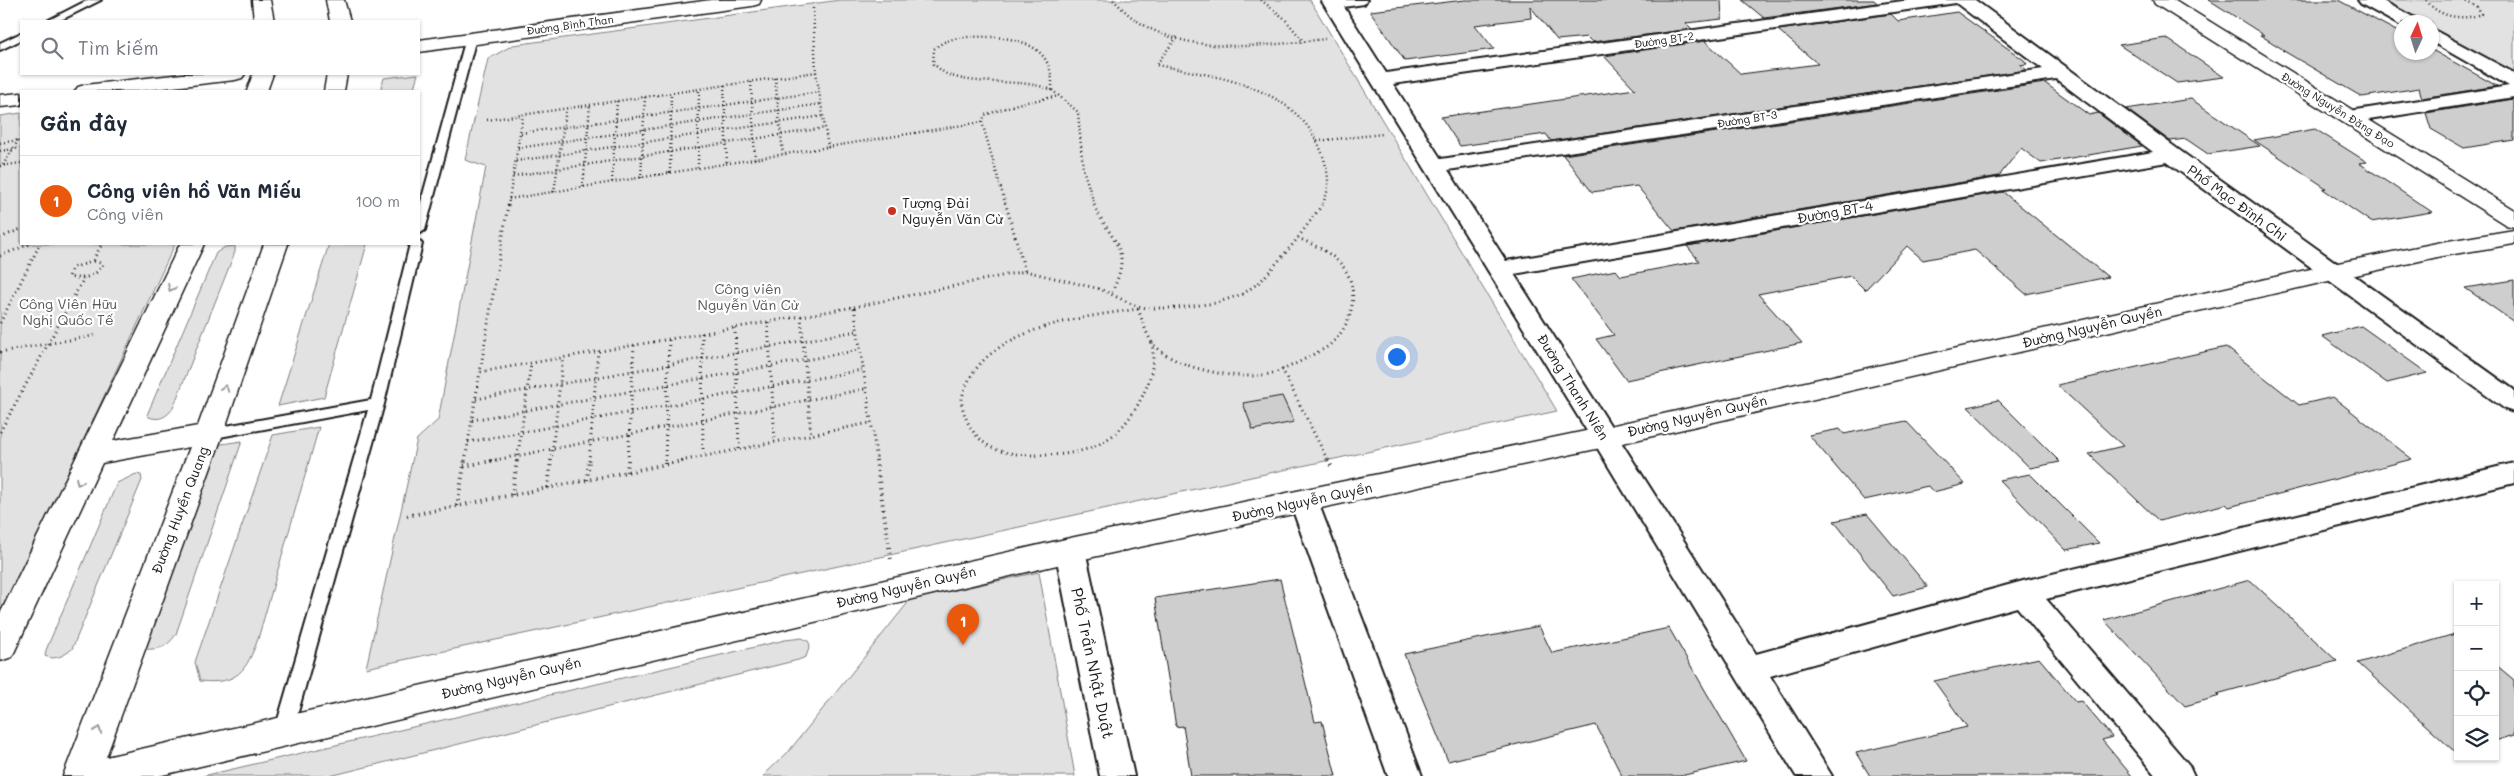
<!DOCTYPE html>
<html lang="vi">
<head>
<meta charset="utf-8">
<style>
	body { margin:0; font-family:Mali,sans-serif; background:#f2f2f3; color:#1f2937 }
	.controls { position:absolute; right:15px; bottom:15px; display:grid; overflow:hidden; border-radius:0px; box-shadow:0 1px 4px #0004 }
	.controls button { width:45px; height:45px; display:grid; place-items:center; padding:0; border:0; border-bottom:1px solid #e0e1e3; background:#fff; color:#1f2937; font:25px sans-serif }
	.compass { position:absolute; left:2394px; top:15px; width:45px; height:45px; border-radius:50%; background:#fff; box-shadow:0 1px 4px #0004; rotate:4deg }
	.you { position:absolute; left:1396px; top:356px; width:18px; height:18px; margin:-12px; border:4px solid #fff; border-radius:50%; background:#1a73e8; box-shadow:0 0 0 8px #1a73e833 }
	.badge { display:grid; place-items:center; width:32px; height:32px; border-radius:50%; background:#ea580c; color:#fff; font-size:16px; font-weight:700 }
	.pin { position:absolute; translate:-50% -41px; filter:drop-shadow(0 1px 2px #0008) }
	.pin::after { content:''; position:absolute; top:26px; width:18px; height:15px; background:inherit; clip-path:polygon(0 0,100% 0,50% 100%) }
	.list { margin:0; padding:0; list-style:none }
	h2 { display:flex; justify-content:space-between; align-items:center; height:65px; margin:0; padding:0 20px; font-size:21px }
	h2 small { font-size:16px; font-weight:400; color:#747a83 }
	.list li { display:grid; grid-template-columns:32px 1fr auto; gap:15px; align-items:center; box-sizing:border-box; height:90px; padding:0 20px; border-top:1px solid #e0e1e3 }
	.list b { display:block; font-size:19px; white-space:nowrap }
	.list p { margin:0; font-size:16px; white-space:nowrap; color:#747a83 }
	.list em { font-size:16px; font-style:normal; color:#747a83 }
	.icon { flex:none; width:28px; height:28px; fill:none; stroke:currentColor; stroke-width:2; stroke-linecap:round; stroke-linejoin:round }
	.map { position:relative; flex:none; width:2514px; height:776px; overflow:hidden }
	.search { position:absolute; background:#fff; box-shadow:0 1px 4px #0004; left:20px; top:20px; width:400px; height:55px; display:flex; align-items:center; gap:12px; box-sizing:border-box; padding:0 18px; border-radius:0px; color:#747a83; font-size:19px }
	.panel { position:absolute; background:#fff; box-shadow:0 1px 4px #0004; left:20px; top:90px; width:400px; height:155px; border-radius:0px }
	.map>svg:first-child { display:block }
	.green { fill:#e2e2e2; stroke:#7f7f7f }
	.building { fill:#cecece; stroke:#1c1c1c }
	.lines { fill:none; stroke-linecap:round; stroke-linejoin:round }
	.service-casing { stroke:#1c1c1c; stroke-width:4 }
	.minor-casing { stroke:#1c1c1c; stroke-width:4 }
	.tertiary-casing { stroke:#1c1c1c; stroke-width:3 }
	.secondary-casing { stroke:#1c1c1c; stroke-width:3 }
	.path-far2 { stroke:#1c1c1c; stroke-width:2.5; stroke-dasharray:1 3; stroke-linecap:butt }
	.path-far1 { stroke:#1c1c1c; stroke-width:3; stroke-dasharray:1 4; stroke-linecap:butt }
	.path { stroke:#1c1c1c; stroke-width:4; stroke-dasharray:1 4.5; stroke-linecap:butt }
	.service { fill:#fff; fill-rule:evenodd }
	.minor { fill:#fff; fill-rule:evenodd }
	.tertiary { fill:#fff; fill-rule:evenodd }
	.secondary { fill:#fff; fill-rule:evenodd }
	.oneway { stroke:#999 }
	.poi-dot { fill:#c8321e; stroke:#fff; stroke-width:2 }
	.labels { text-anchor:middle; stroke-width:4.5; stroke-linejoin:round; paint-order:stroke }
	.far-street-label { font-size:11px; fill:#1c1c1c; stroke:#fff }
	.poi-label { font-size:14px; fill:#1c1c1c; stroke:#fff; text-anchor:start }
	.street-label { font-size:14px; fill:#1c1c1c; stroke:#fff }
	.park-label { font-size:14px; fill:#575757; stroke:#fff }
	.near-street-label { font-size:16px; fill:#1c1c1c; stroke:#fff }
</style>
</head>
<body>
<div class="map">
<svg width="2514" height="776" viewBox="0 0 2514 776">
	<rect width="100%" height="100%" fill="#fff"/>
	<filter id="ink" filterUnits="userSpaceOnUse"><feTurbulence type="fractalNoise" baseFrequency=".02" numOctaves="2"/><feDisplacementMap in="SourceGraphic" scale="10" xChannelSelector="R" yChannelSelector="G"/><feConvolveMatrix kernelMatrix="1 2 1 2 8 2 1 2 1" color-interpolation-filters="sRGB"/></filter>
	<g filter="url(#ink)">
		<g class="green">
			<path d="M840,0H1310L1557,411L366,668L417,439L438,420L486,167L465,160L488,59L513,45Z"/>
			<path d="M2367,0H2514V81L2432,35V22H2408Z"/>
			<path d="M418,74L413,91H380L384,78Z"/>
			<path d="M21,113V244H175L0,619V116Z"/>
			<path d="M329,244H367L324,397L278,406Z"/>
			<path d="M235,246V252L173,408C167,417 159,421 149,417L147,415L216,253L225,247Z"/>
			<path d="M319,427L258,639C246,671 238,685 200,681L195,662L273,435Z"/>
			<path d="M242,441L176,634C168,647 159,650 144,649L215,445Z"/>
			<path d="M136,474L141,475L142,480L72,649C65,655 55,661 45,656L46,650L117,483Z"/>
			<path d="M1039,572L1075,776H763L789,751L910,600Z"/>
			<path d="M802,638L808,641L810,645L806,657L798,660L330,776H203L785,640Z"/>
		</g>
		<g class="building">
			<path d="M1465,0H1721L1722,19L1686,23L1692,29L1592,42L1587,37L1557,40L1530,6L1531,18L1475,25L1494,49L1405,61L1370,11Z"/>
			<path d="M1742,0H1874L1877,3L1764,18Z"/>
			<path d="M2209,0H2338L2402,34V52H2432V50L2497,86L2422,98L2419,88L2362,97L2282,50H2284L2260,35H2264Z"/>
			<path d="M1957,12L2024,60L2027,64L2020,65L2027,70L1551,141L1546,134L1460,146L1441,117L1635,89L1604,56L1705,41L1741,74L1818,64L1778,30L1891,14L1898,21Z"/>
			<path d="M2166,38L2181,48L2224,77L2177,83L2119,45Z"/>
			<path d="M2045,83L2089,115L2098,113L2142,146L2041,163L2021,148L1999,176L1674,231L1637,186L1592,192L1563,155Z"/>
			<path d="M2191,99L2260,146L2208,154L2186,139L2170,141L2126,109Z"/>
			<path d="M2514,99V140L2464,148L2431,129L2426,113Z"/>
			<path d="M2315,129L2367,162L2359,163L2432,212L2371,222L2323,189L2326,188L2254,140Z"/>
			<path d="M2003,192L2108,277L2026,294L1975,250L1923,260L1907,246L1865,290L1851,276L1758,294L1802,343L1626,380L1596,339L1614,335L1571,279L1616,270L1621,276L1699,261L1687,246Z"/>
			<path d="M2514,280V322L2465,288Z"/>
			<path d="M2361,326L2427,373L2387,383L2322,336Z"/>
			<path d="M2226,347L2299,405L2333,397L2412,459L2229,507L2226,504L2159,521L2089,454L2123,446L2057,385Z"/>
			<path d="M1282,396L1294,422L1253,430L1243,403Z"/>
			<path d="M1998,400L2060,462L2030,468L1968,407Z"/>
			<path d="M1906,421L1965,484L1933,492L1928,486L1864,500L1809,435L1840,429L1844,434Z"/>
			<path d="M2030,474L2099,543L2066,550L1999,480Z"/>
			<path d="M1867,514L1928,587L1893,596L1834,521Z"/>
			<path d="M1280,579L1315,722L1322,721L1336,776H1191L1183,726L1176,727L1155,598Z"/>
			<path d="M2250,580L2337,661L2217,694L2220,696L2185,706L2104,620Z"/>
			<path d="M1539,626L1552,653L1669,628L1746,761L1680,776H1622L1596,725L1448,761L1404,654Z"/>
			<path d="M2458,633V753H2456L2358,663Z"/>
			<path d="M2039,658L2076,702L2081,701L2112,737L2102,740L2132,776H1870L1856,753L1967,727L1934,681Z"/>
			<path d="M2495,664L2514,680V735L2495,741Z"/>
		</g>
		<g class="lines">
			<defs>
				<g id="service">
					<path d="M88,0H101L59,21H47Z"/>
					<path d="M21,33V40L0,50V43Z"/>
					<path d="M471,35L476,38L425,230L419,234V209L466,38Z"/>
					<path d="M419,241L422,244L384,404L293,730L290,735L284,737L278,735L275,730L368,410L209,439L202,434L209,429L371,400L410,244H419Z"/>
				</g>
				<g id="minor">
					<path d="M1321,0H1367L1364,4L1344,7L1386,73L1910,0H1975L2179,150L2514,390V412L2505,409L2167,162L1514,274L1756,654L2023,581L2514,463V483L2046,599L2189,765L2194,776H2156L2017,607L1770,676L1832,776H1796L1595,444ZM1956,3L2043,69L1441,159L1393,84ZM2056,79L2153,152L1506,261L1448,170Z"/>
					<path d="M2358,0H2381L2415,18L2417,22H2402L2401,26L2361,4Z"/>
					<path d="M2432,29L2514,73V97L2350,123L2343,121L2340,117L2343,113L2350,111L2509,86L2432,42Z"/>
					<path d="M1304,492L1314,495L1318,502L1422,776H1388L1290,502L1294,495Z"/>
					<path d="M1070,539L1080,542L1085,550L1134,776H1100L1055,550L1060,542Z"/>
				</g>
				<g id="tertiary">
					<path d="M252,0H270L274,21H254Z"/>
					<path d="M326,0H344L350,21H330Z"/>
					<path d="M711,0H761L759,4L752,6L419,52V40Z"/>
					<path d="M182,74H245L242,78L235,80L138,91H75L78,87L85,85Z"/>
					<path d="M253,74H273L267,91H247Z"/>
					<path d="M327,74H347L344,91H324Z"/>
					<path d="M21,93V105L0,107V95Z"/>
					<path d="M2514,230V244L2442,256L2333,280L1605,447L1070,562L158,776H63L190,447L102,463L12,657L0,661V614L180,244H204L113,441L198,426L264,244H288L223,434L106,757L1070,538L1605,427L2333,264L2442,242Z"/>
				</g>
				<path id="secondary" d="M2153,0H2175L2514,210V227L2506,225L2155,4Z"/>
			</defs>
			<use href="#service" class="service-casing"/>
			<use href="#minor" class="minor-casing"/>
			<use href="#tertiary" class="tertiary-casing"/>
			<use href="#secondary" class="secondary-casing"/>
			<g class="path-far2">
				<path d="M1113,0C1120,6 1126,13 1133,18C1186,57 1264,46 1325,39"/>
				<path d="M1261,0L1284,18L1304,42"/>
				<path d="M2427,0C2436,17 2464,21 2481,14L2478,7L2462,0"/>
				<path d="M813,8L816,72L828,147L982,122L1006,206"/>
				<path d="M995,37C1028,40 1054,51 1052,90C1020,77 981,87 949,75C943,73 938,67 933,64L934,49C950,34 974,37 995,37Z"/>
				<path d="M1177,37L1156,65C1220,77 1302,86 1324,159C1329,177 1331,190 1321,206"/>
				<path d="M775,78L783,154"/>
				<path d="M751,82L755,159"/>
				<path d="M724,85L727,164"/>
				<path d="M1052,90L1078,112L1083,169L1095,206"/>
				<path d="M487,120L816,72"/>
				<path d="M982,122L985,115L1017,104L1059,96"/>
				<path d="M521,133L820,92"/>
				<path d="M1317,141L1383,134"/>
				<path d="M0,143L19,140"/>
				<path d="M518,148L821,104"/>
				<path d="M0,151L21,148"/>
				<path d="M516,161L823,116"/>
				<path d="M3,165L21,136"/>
				<path d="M0,166L21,163"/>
				<path d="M698,168L699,89"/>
				<path d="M670,173L671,93"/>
				<path d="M513,176L825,128"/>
				<path d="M641,178L645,97"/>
				<path d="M612,182L617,101"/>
				<path d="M583,187L590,105"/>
				<path d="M554,192L566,109"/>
				<path d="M509,199L828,147"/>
				<path d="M508,206L523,115"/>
			</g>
			<g class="path-far1">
				<path d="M508,205L480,372L854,307L877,461"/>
				<path d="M1094,205C1111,243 1134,247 1112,292"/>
				<path d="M0,238L21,229"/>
				<path d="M0,256L30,244"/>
				<path d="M93,260L102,244"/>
				<path d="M94,261L103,264C97,277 82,280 69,277L72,268Z"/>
				<path d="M1025,271L1100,289L1134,305L1146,308H1176L1216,303L1243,294L1261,281L1294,243L1322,205"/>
				<path d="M854,307L1025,271L1006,205"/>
				<path d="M1138,309C1084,317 997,326 969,380C965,388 961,396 962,405C965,421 975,438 989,446C1002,454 1021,455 1037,455C1088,456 1119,443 1142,397C1151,379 1155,362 1152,342"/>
				<path d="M1138,309C1142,319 1145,331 1151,341C1161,355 1180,363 1196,368C1218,374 1242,378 1264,375C1279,373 1293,365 1307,358C1313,354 1321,351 1327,347C1354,327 1363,285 1338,261C1326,250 1312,244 1298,238"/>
				<path d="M801,316L811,435"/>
				<path d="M768,322L775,442"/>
				<path d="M0,323L40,244"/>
				<path d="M735,328L739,449"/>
				<path d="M702,333L703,457"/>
				<path d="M0,352L98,335"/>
				<path d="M1282,369L1328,461"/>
				<path d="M476,399L857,331"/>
				<path d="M472,420L860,350"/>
				<path d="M0,432L84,278"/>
				<path d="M468,442L862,370"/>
				<path d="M465,461L480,372"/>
				<path d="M490,461L865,389"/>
				<path d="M517,461L531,363"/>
				<path d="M551,461L563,357"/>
				<path d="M589,461L598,351"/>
				<path d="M628,461L634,345"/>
				<path d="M665,461L669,339"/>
				<path d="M681,461L870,423"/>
			</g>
			<g class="path">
				<path d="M876,460L891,560"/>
				<path d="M1328,460L1331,466"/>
				<path d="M665,464V460"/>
				<path d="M464,466L497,460"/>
				<path d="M627,472L628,460"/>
				<path d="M587,480L589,460"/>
				<path d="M548,488L551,460"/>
				<path d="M512,495L517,460"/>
				<path d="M457,506L465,460"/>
				<path d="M407,516L687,460"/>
			</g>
			<use href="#service" class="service"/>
			<use href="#minor" class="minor"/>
			<use href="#tertiary" class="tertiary"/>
			<use href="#secondary" class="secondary"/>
		</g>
		<defs><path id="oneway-chevron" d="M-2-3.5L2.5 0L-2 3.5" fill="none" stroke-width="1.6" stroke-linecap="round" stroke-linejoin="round" transform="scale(1.25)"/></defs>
		<g class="oneway">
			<use href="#oneway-chevron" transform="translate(171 288) rotate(115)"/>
			<use href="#oneway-chevron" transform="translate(225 388) rotate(-71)"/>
			<use href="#oneway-chevron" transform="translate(79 482) rotate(115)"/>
			<use href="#oneway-chevron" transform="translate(98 730) rotate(-70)"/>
		</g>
	</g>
	<circle class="poi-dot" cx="892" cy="211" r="5"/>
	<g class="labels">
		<g class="far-street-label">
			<text transform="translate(570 25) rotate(-8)" y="4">Đường Bình Than</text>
			<text transform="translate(1664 40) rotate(-8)" y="4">Đường BT-2</text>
			<text transform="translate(2338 110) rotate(32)" y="4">Đường Nguyễn Đăng Đạo</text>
			<text transform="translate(1747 119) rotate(-9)" y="4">Đường BT-3</text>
		</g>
		<g class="poi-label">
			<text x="902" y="208">Tượng Đài<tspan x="902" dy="16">Nguyễn Văn Cừ</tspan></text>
		</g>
		<g class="street-label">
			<text transform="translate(2237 203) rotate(36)" y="5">Phố Mạc Đĩnh Chi</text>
			<text transform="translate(1835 212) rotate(-10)" y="5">Đường BT-4</text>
			<text transform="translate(2092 327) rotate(-13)" y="5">Đường Nguyễn Quyền</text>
			<text transform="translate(1573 387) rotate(58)" y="5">Đường Thanh Niên</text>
			<text transform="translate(1697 416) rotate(-13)" y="5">Đường Nguyễn Quyền</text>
			<text transform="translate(1302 502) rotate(-12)" y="5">Đường Nguyễn Quyền</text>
			<text transform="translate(180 510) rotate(-69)" y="5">Đường Huyền Quang</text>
			<text transform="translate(906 587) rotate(-13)" y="5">Đường Nguyễn Quyền</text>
			<text transform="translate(511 678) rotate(-13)" y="5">Đường Nguyễn Quyền</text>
		</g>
		<g class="park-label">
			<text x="748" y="294">Công viên<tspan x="748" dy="16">Nguyễn Văn Cừ</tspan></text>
			<text x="68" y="309">Công Viên Hữu<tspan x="68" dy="16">Nghị Quốc Tế</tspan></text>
		</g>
		<g class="near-street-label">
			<text transform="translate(1093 663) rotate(78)" y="6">Phố Trần Nhật Duật</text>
		</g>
	</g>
</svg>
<div class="controls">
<button>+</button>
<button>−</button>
<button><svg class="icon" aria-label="locate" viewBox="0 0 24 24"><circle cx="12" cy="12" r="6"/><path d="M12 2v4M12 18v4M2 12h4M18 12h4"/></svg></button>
<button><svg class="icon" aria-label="layers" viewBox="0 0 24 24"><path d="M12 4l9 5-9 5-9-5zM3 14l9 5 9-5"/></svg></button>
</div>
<svg class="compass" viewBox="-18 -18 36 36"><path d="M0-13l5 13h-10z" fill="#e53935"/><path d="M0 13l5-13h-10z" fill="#747a83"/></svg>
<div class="you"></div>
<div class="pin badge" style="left:963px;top:645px">1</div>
<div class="search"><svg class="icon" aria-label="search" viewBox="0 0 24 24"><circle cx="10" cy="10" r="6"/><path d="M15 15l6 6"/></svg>Tìm kiếm</div>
<section class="panel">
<h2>Gần đây<small></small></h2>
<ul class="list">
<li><span class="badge">1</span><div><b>Công viên hồ Văn Miếu</b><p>Công viên</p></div><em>100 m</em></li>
</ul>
</section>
</div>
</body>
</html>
